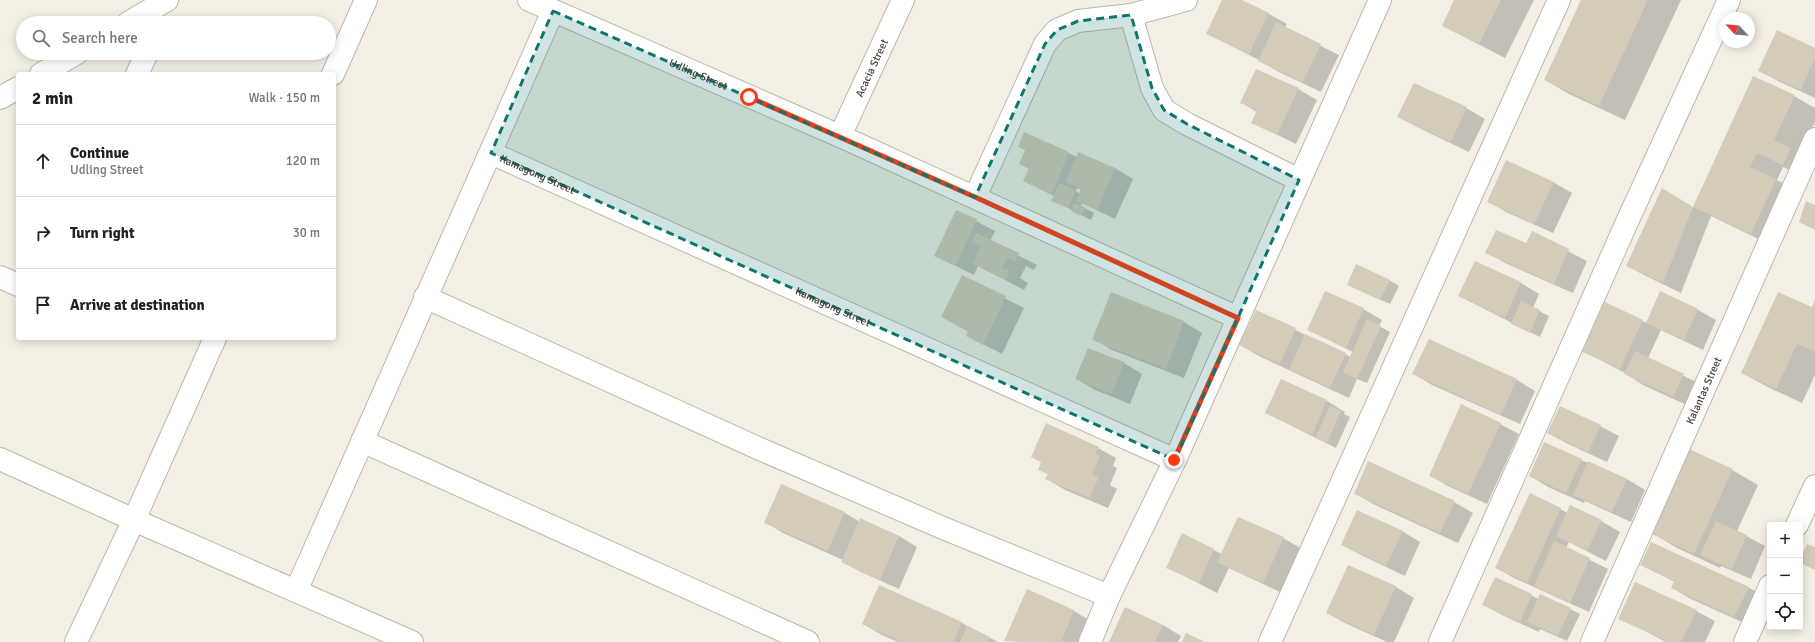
<!DOCTYPE html>
<html lang="en">
<head>
<meta charset="utf-8">
<style>
	body { margin:0; font-family:Signika,sans-serif; background:#f6f6f6; color:#202124 }
	.controls { position:absolute; right:12px; bottom:12px; display:grid; overflow:hidden; border-radius:4px; box-shadow:0 2px 10px #0003 }
	.controls button { width:36px; height:36px; display:grid; place-items:center; padding:0; border:0; border-bottom:1px solid #e0e0e0; background:#fff; color:#202124; font:20px sans-serif }
	.compass { position:absolute; left:1719px; top:12px; width:36px; height:36px; border-radius:50%; background:#fff; box-shadow:0 2px 10px #0003; rotate:296deg }
	.stop { position:absolute; width:12px; height:12px; margin:-9px; border:3px solid #ff390f; border-radius:50%; background:#fff }
	.stop.end { background:#ff390f; border-color:#fff; box-shadow:0 1px 4px #0008 }
	.list { margin:0; padding:0; list-style:none }
	h2 { display:flex; justify-content:space-between; align-items:center; height:52px; margin:0; padding:0 16px; font-size:17px }
	h2 small { font-size:13px; font-weight:400; color:#757577 }
	.list li { display:grid; grid-template-columns:26px 1fr auto; gap:12px; align-items:center; box-sizing:border-box; height:72px; padding:0 16px; border-top:1px solid #e0e0e0 }
	.list b { display:block; font-size:15px; white-space:nowrap }
	.list p { margin:0; font-size:13px; white-space:nowrap; color:#757577 }
	.list em { font-size:13px; font-style:normal; color:#757577 }
	.icon { flex:none; width:22px; height:22px; fill:none; stroke:currentColor; stroke-width:2; stroke-linecap:round; stroke-linejoin:round }
	.map { position:relative; flex:none; width:1815px; height:642px; overflow:hidden }
	.search { position:absolute; background:#fff; box-shadow:0 2px 10px #0003; left:16px; top:16px; width:320px; height:44px; display:flex; align-items:center; gap:10px; box-sizing:border-box; padding:0 14px; border-radius:22px; color:#757577; font-size:15px }
	.panel { position:absolute; background:#fff; box-shadow:0 2px 10px #0003; left:16px; top:72px; width:320px; height:268px; border-radius:4px }
	.map>svg:first-child { display:block }
	.shadow { fill:#0003; fill-rule:evenodd }
	.building { fill:#d5cbb9 }
	.lines { fill:none; stroke-linecap:round; stroke-linejoin:round }
	.minor-casing { stroke:#bfb7a6; stroke-width:24 }
	.minor { stroke:#fff; stroke-width:22 }
	.route { stroke:#ff390f; stroke-width:5 }
	.marked { fill:#0f766e; fill-opacity:0.2; stroke:#0f766e; stroke-width:3; stroke-dasharray:8 5; stroke-linejoin:round }
	.labels { text-anchor:middle; stroke-width:3.5; stroke-linejoin:round; paint-order:stroke }
	.street-label { font-size:11px; fill:#463f34; stroke:#fff }
</style>
</head>
<body>
<div class="map">
<svg width="1815" height="642" viewBox="0 0 1815 642">
	<rect width="100%" height="100%" fill="#f3efe4"/>
	<g class="shadow">
		<path d="M1223,0H1239L1269,14L1287,24L1285,28L1339,55L1321,92L1277,71L1259,60L1208,34Z"/>
		<path d="M1456,0H1534L1505,58L1443,26Z"/>
		<path d="M1582,0H1681L1625,120L1571,95L1545,80Z"/>
		<path d="M1815,49V98L1778,81L1760,71Z"/>
		<path d="M1754,77L1794,96L1815,108V122L1800,155L1815,163V166L1809,179L1783,167L1777,180L1802,194L1777,248L1711,216L1681,293L1646,276L1627,266L1662,190L1693,208Z"/>
		<path d="M1298,89L1317,100L1296,144L1253,123L1257,112L1242,103Z"/>
		<path d="M1466,108L1485,119L1469,152L1417,127L1399,117Z"/>
		<path d="M1025,134L1077,157L1115,168L1133,179L1115,219L1082,203L1081,206L1094,213L1091,220L1053,200L1054,196L1024,181L1029,169L1020,164L1026,150ZM1077,188L1082,190L1080,194L1076,191Z"/>
		<path d="M1553,182L1572,193L1553,233L1506,212L1488,201Z"/>
		<path d="M957,211L995,231L990,241L1037,265L1034,270L1026,266L1020,278L1028,283L1024,290L978,266L974,275L936,256Z"/>
		<path d="M1532,233L1587,261L1573,293L1505,263L1487,252L1526,245Z"/>
		<path d="M1475,262L1521,283L1539,294L1533,308L1549,316L1540,337L1459,296Z"/>
		<path d="M962,276L1024,308L1002,354L967,336L969,332L942,317Z"/>
		<path d="M1389,280L1399,286L1390,304L1357,289Z"/>
		<path d="M1112,293L1184,322L1202,333L1184,378L1112,350L1094,339Z"/>
		<path d="M1815,302V375L1802,403L1768,387L1742,373L1812,309Z"/>
		<path d="M1363,309L1382,320L1379,326L1390,332L1367,383L1357,379L1349,398L1259,356L1240,345L1256,311L1351,357L1353,352L1309,330Z"/>
		<path d="M1698,310L1716,320L1703,350L1661,330L1648,358L1702,385L1691,407L1643,385L1625,373L1581,350L1642,321L1647,323Z"/>
		<path d="M1429,340L1517,380L1535,391L1520,424L1432,385L1414,374Z"/>
		<path d="M1088,349L1124,363L1142,374L1130,404L1095,390L1077,379Z"/>
		<path d="M1281,380L1327,401L1345,412L1344,414L1350,417L1336,448L1266,413Z"/>
		<path d="M1500,424L1519,434L1487,504L1448,486L1430,475Z"/>
		<path d="M1600,426L1619,436L1607,462L1566,443L1548,433Z"/>
		<path d="M1098,448L1116,458L1113,466L1117,468L1110,485L1117,489L1108,508L1065,490L1047,479L1048,474L1039,469Z"/>
		<path d="M1581,460L1627,479L1645,490L1631,522L1585,501L1584,503L1548,487L1530,476Z"/>
		<path d="M1732,470L1758,485L1737,531L1765,546L1751,579L1721,566L1720,568L1677,548L1652,533Z"/>
		<path d="M1355,493L1454,502L1473,513L1458,543L1373,504Z"/>
		<path d="M1530,495L1568,513L1601,521L1620,532L1606,561L1569,542L1566,548L1608,569L1589,612L1514,578L1496,568Z"/>
		<path d="M845,513L860,522L861,520L899,536L917,547L899,589L861,572L842,562L843,560L783,533L765,522Z"/>
		<path d="M1402,531L1420,542L1405,576L1361,555L1342,545Z"/>
		<path d="M1182,535L1222,554L1283,538L1302,549L1282,593L1229,568L1217,593L1167,567Z"/>
		<path d="M1641,565L1748,587L1767,598L1753,627L1691,599L1672,588L1675,582Z"/>
		<path d="M1349,566L1396,587L1414,598L1394,642H1387L1345,623L1327,613Z"/>
		<path d="M1495,579L1539,599L1570,609L1580,614L1567,641L1540,629L1539,632L1502,615L1484,605Z"/>
		<path d="M880,587L962,623L998,642H898L882,635L863,624Z"/>
		<path d="M1027,591L1074,611L1092,622L1084,642L1005,641Z"/>
		<path d="M1696,611L1715,621L1705,642H1666L1620,618Z"/>
		<path d="M1163,625L1181,636L1178,642H1110Z"/>
	</g>
	<g class="building">
		<path d="M1222,0H1242L1269,13L1249,54L1206,34Z"/>
		<path d="M1454,0H1501L1479,44L1442,26Z"/>
		<path d="M1581,0H1648L1599,106L1544,80Z"/>
		<path d="M1276,22L1321,44L1303,82L1258,61Z"/>
		<path d="M1777,30L1815,48V58L1801,90L1758,71Z"/>
		<path d="M1256,69L1299,88L1277,135L1251,123L1257,110L1240,103Z"/>
		<path d="M1753,76L1795,95L1774,140L1791,148L1783,165L1757,153L1750,167L1776,179L1751,234L1693,207Z"/>
		<path d="M1414,83L1467,107L1451,142L1397,117Z"/>
		<path d="M1024,132L1069,152L1052,194L1023,181L1029,169L1019,164L1025,150L1018,147Z"/>
		<path d="M1078,152L1115,168L1097,210L1076,201L1081,189L1066,182Z"/>
		<path d="M1506,160L1554,182L1534,224L1487,202Z"/>
		<path d="M1059,183L1076,190L1068,208L1051,201Z"/>
		<path d="M1662,188L1693,207L1663,283L1626,266Z"/>
		<path d="M1806,201L1815,205V230L1799,222Z"/>
		<path d="M1074,203L1085,207L1081,216L1071,211Z"/>
		<path d="M956,210L977,219L955,266L934,256Z"/>
		<path d="M1496,230L1526,243L1532,231L1569,249L1554,284L1485,253Z"/>
		<path d="M976,233L1019,253L1015,261L1007,257L1002,268L1010,271L1006,280L973,264L981,246L972,242Z"/>
		<path d="M1475,261L1521,282L1505,318L1458,296Z"/>
		<path d="M1356,264L1390,280L1380,300L1347,285Z"/>
		<path d="M962,275L1006,296L983,345L966,336L968,331L941,317Z"/>
		<path d="M1325,291L1364,308L1346,348L1307,330Z"/>
		<path d="M1660,291L1698,309L1684,340L1646,323Z"/>
		<path d="M1111,292L1184,321L1166,369L1092,340Z"/>
		<path d="M1778,292L1812,307L1815,300V352L1797,344L1776,389L1741,373Z"/>
		<path d="M1521,301L1540,310L1530,333L1511,324Z"/>
		<path d="M1603,301L1643,320L1620,369L1580,351Z"/>
		<path d="M1256,310L1296,328L1280,364L1239,345Z"/>
		<path d="M1367,319L1381,326L1357,379L1343,372Z"/>
		<path d="M1305,334L1346,353L1330,388L1289,369Z"/>
		<path d="M1429,339L1517,379L1501,415L1412,374Z"/>
		<path d="M1088,348L1124,362L1112,394L1075,379Z"/>
		<path d="M1635,351L1684,374L1673,397L1624,374Z"/>
		<path d="M1281,379L1327,400L1312,435L1265,413Z"/>
		<path d="M1461,404L1501,423L1468,494L1429,476Z"/>
		<path d="M1330,406L1341,411L1327,443L1315,438Z"/>
		<path d="M1560,406L1601,425L1588,452L1547,433Z"/>
		<path d="M1046,423L1099,447L1095,454L1100,456L1092,474L1099,477L1089,498L1045,479L1048,474L1038,470L1041,462L1031,457Z"/>
		<path d="M1544,442L1582,459L1566,493L1529,476Z"/>
		<path d="M1689,449L1733,469L1694,554L1650,533Z"/>
		<path d="M1368,461L1455,501L1440,533L1354,494Z"/>
		<path d="M1588,461L1627,479L1612,512L1573,495Z"/>
		<path d="M781,484L845,512L828,551L764,523Z"/>
		<path d="M1530,493L1561,508L1527,583L1495,568Z"/>
		<path d="M1570,505L1602,520L1587,551L1556,536Z"/>
		<path d="M1357,510L1403,531L1386,566L1341,545Z"/>
		<path d="M1238,517L1284,537L1263,583L1217,562Z"/>
		<path d="M860,518L899,536L880,580L841,562Z"/>
		<path d="M1716,521L1747,535L1732,569L1700,555Z"/>
		<path d="M1182,533L1214,549L1199,583L1166,568Z"/>
		<path d="M1554,541L1590,558L1570,603L1534,586Z"/>
		<path d="M1651,542L1749,587L1734,617L1671,588L1674,581L1640,565Z"/>
		<path d="M1807,544L1815,547V570L1800,563V559Z"/>
		<path d="M1348,565L1396,586L1374,635L1326,613Z"/>
		<path d="M1495,577L1532,594L1520,622L1482,605Z"/>
		<path d="M1635,582L1697,610L1681,642H1669L1618,619Z"/>
		<path d="M879,585L962,622L954,642H902L862,624Z"/>
		<path d="M1027,589L1074,610L1061,642L1004,641Z"/>
		<path d="M1540,594L1571,608L1558,636L1527,622Z"/>
		<path d="M1125,607L1163,625L1155,642H1109Z"/>
		<path d="M967,626L990,637L988,642H960Z"/>
		<path d="M1186,633L1205,642H1182Z"/>
	</g>
	<g class="lines">
		<defs>
			<g id="minor">
				<path id="s1" d="M529,0L840,136L1238,318"/>
				<path d="M1131,15L1152,88L1164,110L1187,124L1299,180"/>
				<path d="M128,23L167,0"/>
				<path d="M41,74L77,53"/>
				<path d="M137,74L147,53"/>
				<path d="M333,74L366,0"/>
				<path d="M0,98L18,88"/>
				<path id="s2" d="M840,136L903,0"/>
				<path id="s3" d="M491,153L1175,460"/>
				<path d="M975,197L1045,44L1057,30L1078,21L1131,15L1186,0"/>
				<path d="M0,277L18,285"/>
				<path d="M425,297L760,449L943,528L1109,596"/>
				<path d="M362,441L808,642"/>
				<path d="M0,459L134,520L412,642"/>
				<path d="M1797,525L1815,486"/>
				<path d="M296,591L553,11"/>
				<path d="M76,642L134,520L215,338"/>
				<path d="M1090,642L1109,596L1175,460L1380,0"/>
				<path d="M1270,642L1559,0"/>
				<path d="M1440,642L1627,222L1729,0"/>
				<path id="s4" d="M1592,642L1815,139"/>
				<path d="M1745,642L1770,586"/>
			</g>
		</defs>
		<use href="#minor" class="minor-casing"/>
		<use href="#minor" class="minor"/>
	</g>
	<g class="lines">
		<path class="route" d="M749,97L975,197L1238,318L1174,460"/>
	</g>
	<path class="marked" d="M553,11L975,197L1045,44L1057,30L1078,21L1131,15L1152,88L1164,110L1187,124L1299,180L1175,460L491,153Z"/>
	<g class="labels">
		<g class="street-label">
			<text dy="4" stroke="none"><textPath href="#s2" startOffset="75">Acacia Street</textPath></text>
			<text dy="4" stroke="none"><textPath href="#s1" startOffset="185">Udling Street</textPath></text>
			<text dy="4" stroke="none"><textPath href="#s3" startOffset="51">Kamagong Street</textPath></text>
			<text dy="4" stroke="none"><textPath href="#s3" startOffset="375">Kamagong Street</textPath></text>
			<text dy="4" stroke="none"><textPath href="#s4" startOffset="275">Kalantas Street</textPath></text>
		</g>
	</g>
</svg>
<div class="controls">
<button>+</button>
<button>−</button>
<button><svg class="icon" aria-label="locate" viewBox="0 0 24 24"><circle cx="12" cy="12" r="6"/><path d="M12 2v4M12 18v4M2 12h4M18 12h4"/></svg></button>
</div>
<svg class="compass" viewBox="-18 -18 36 36"><path d="M0-13l5 13h-10z" fill="#e53935"/><path d="M0 13l5-13h-10z" fill="#757577"/></svg>
<div class="stop" style="left:749px;top:97px"></div>
<div class="stop end" style="left:1174px;top:460px"></div>
<div class="search"><svg class="icon" aria-label="search" viewBox="0 0 24 24"><circle cx="10" cy="10" r="6"/><path d="M15 15l6 6"/></svg>Search here</div>
<section class="panel">
<h2>2 min<small>Walk · 150 m</small></h2>
<ul class="list">
<li><svg class="icon" aria-label="ahead" viewBox="0 0 24 24"><path d="M12 20V5M6 11l6-6 6 6"/></svg><div><b>Continue</b><p>Udling Street</p></div><em>120 m</em></li>
<li><svg class="icon" aria-label="right" viewBox="0 0 24 24"><path d="M7 20v-9h11M14 6l5 5-5 5"/></svg><div><b>Turn right</b></div><em>30 m</em></li>
<li><svg class="icon" aria-label="arrive" viewBox="0 0 24 24"><path d="M6 21V4h12l-3 4 3 4H6"/></svg><div><b>Arrive at destination</b></div></li>
</ul>
</section>
</div>
</body>
</html>
